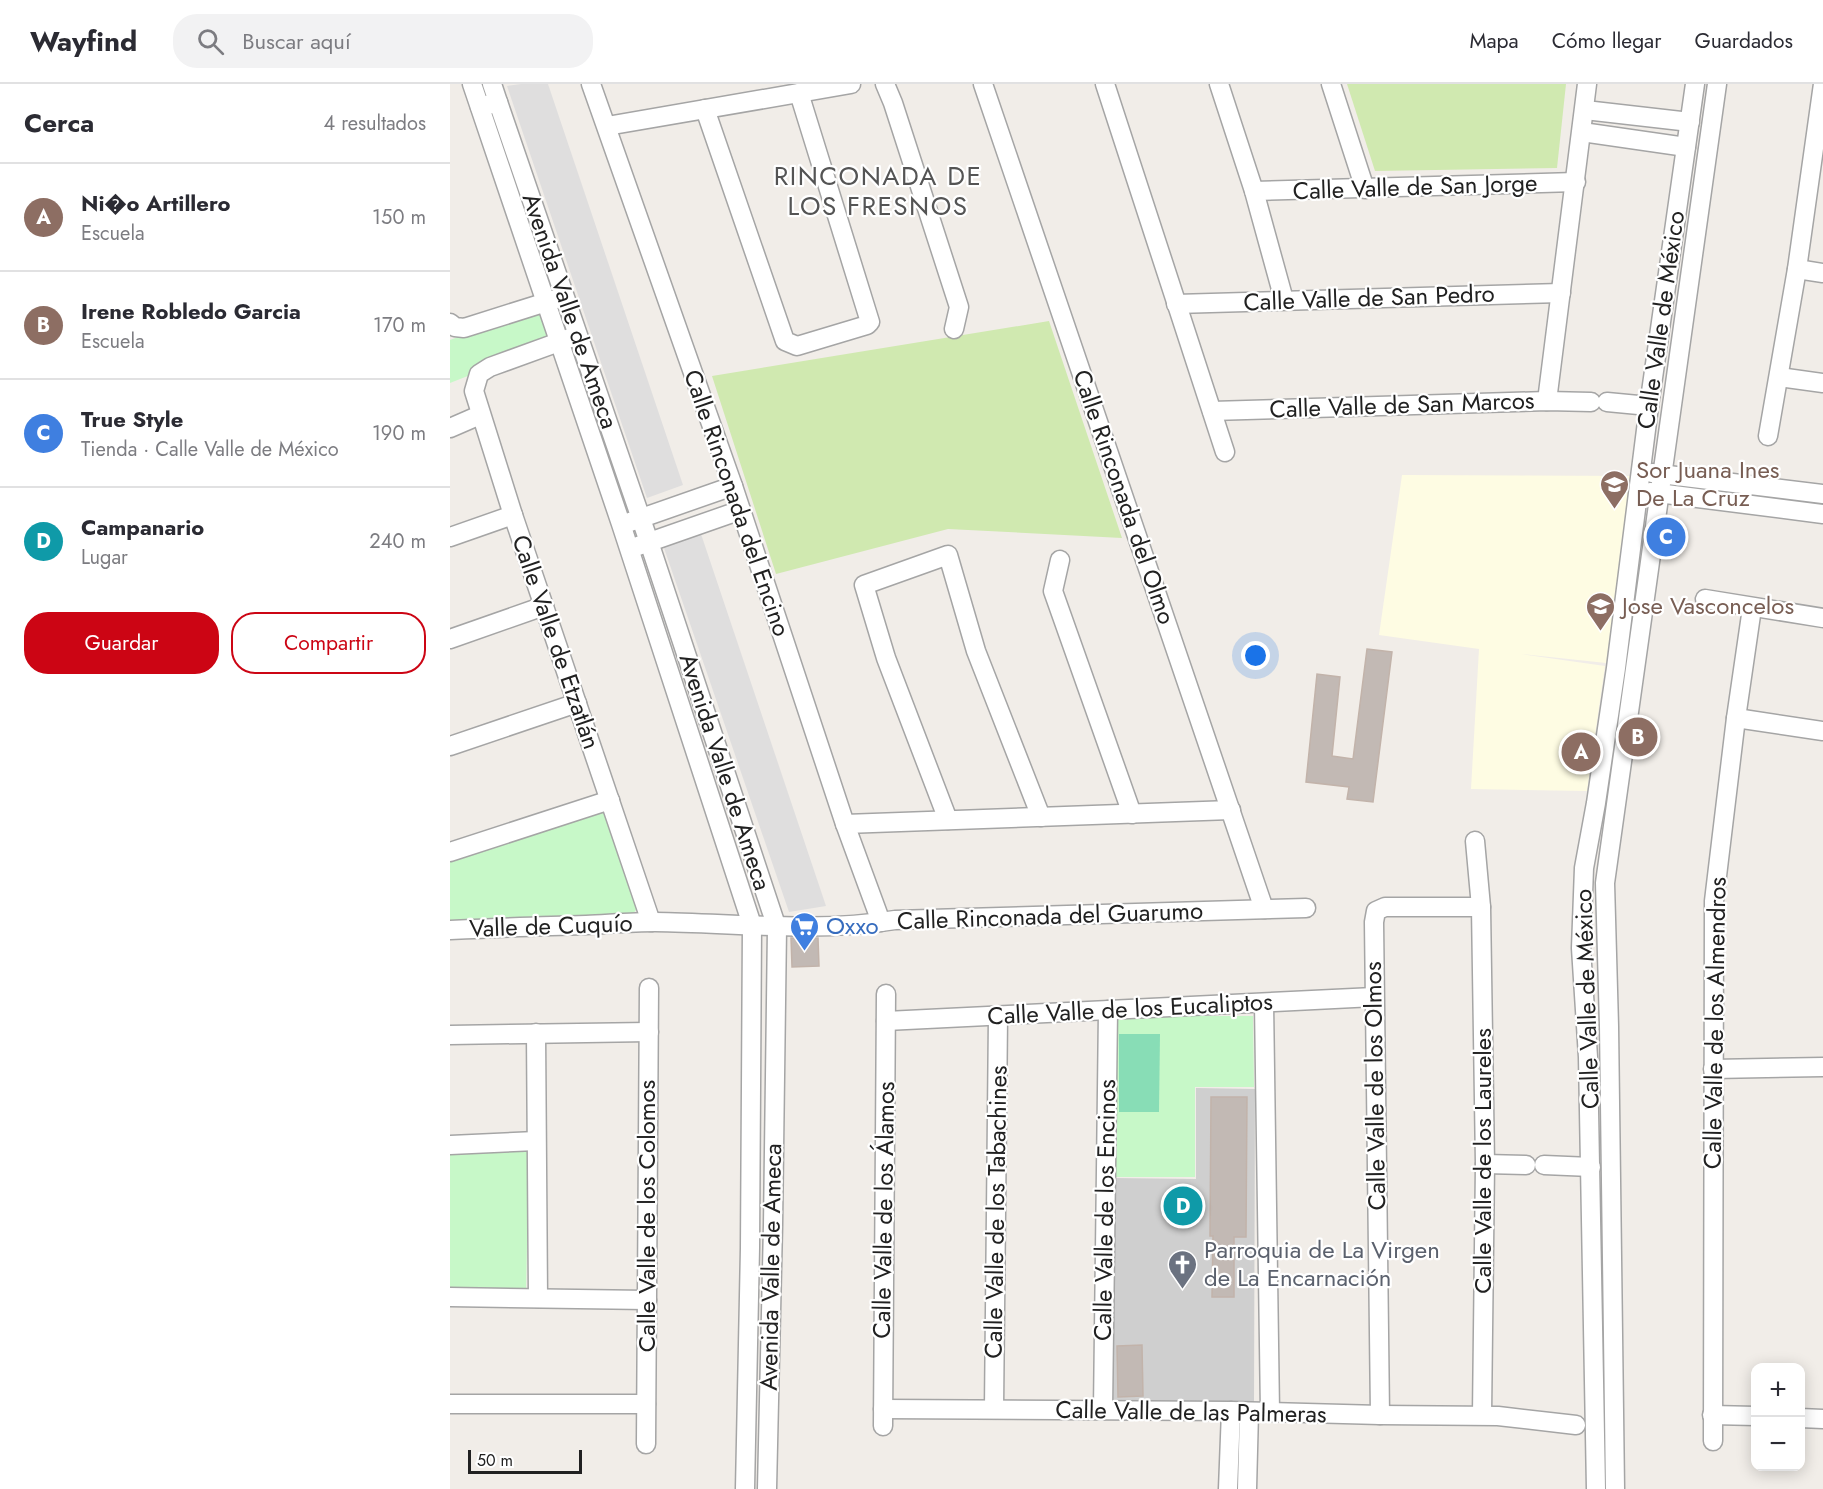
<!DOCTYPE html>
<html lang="es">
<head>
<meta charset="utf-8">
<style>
	body { margin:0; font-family:Jost,sans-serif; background:#f2f2f3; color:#2b2b33 }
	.controls { position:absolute; right:18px; bottom:18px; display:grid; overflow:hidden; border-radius:12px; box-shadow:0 3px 15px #0003 }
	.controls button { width:54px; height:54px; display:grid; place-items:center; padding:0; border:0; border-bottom:2px solid #e1e1e2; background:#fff; color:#2b2b33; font:30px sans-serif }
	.scale { position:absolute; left:18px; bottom:15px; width:114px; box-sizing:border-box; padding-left:6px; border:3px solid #212121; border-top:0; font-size:16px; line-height:21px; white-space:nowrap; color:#212121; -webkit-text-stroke:4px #fff; paint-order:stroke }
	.you { position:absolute; left:806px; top:572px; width:21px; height:21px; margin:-15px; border:4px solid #fff; border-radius:50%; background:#1a73e8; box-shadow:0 0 0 9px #1a73e833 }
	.badge { display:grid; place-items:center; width:39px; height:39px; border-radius:50%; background:#cc0514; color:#fff; font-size:20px; font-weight:700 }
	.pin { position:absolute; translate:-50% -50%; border:3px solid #fff; box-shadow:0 2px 6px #0006 }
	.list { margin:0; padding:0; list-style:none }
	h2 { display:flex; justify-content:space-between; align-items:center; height:78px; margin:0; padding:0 24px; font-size:26px }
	h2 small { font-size:20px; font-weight:400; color:#7c7c81 }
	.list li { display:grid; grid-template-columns:39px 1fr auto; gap:18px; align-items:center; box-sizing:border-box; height:108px; padding:0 24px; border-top:2px solid #e1e1e2 }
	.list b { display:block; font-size:22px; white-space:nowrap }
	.list p { margin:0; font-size:20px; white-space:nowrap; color:#7c7c81 }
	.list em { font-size:20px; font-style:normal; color:#7c7c81 }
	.actions { display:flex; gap:12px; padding:18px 24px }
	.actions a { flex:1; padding:14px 0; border:2px solid #cc0514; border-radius:24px; text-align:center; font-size:21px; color:#cc0514 }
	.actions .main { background:#cc0514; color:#fff }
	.icon { flex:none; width:33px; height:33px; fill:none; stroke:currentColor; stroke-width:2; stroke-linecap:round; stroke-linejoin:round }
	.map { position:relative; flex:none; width:1373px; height:1405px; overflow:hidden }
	header { display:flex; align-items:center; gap:36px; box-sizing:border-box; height:84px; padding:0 30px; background:#fff; border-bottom:2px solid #e1e1e2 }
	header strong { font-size:28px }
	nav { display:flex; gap:33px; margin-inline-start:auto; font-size:21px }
	.search { width:420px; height:54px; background:#f2f2f3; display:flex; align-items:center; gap:15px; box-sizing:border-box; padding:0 21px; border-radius:24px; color:#7c7c81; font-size:22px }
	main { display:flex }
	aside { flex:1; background:#fff }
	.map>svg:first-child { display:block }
	.residential { fill:#dfdede }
	.education { fill:#fefce3 }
	.religious { fill:#cfcfcf }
	.grass { fill:#d0e9b0 }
	.park { fill:#c7f8c8 }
	.pitch { fill:#88ddb6 }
	.building { fill:#c2b9b4; stroke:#c2b3aa; stroke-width:1.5 }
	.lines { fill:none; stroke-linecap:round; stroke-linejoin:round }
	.street-casing { stroke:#a5a5a5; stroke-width:21 }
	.street { stroke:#fff; stroke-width:18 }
	.labels { text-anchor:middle; stroke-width:4.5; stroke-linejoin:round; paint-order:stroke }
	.street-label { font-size:24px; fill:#212121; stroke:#fff }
	.education-label { font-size:24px; fill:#785e54; stroke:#fff; text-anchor:start }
	.shop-label { font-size:24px; fill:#366cbe; stroke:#fff; text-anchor:start }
	.worship-label { font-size:24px; fill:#5b616d; stroke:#fff; text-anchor:start }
	.neighbourhood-label { font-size:26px; letter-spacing:1.5px; fill:#545454; stroke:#fff }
</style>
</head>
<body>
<header>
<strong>Wayfind</strong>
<div class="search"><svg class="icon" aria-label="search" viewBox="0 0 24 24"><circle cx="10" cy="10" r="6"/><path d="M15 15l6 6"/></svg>Buscar aquí</div>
<nav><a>Mapa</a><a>Cómo llegar</a><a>Guardados</a></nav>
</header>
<main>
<aside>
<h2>Cerca<small>4 resultados</small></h2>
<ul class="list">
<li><span class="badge" style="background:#8d6e63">A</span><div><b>Ni�o Artillero</b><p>Escuela</p></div><em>150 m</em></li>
<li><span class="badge" style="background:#8d6e63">B</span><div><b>Irene Robledo Garcia</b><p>Escuela</p></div><em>170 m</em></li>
<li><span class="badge" style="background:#3f7fe0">C</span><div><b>True Style</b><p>Tienda · Calle Valle de México</p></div><em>190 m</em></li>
<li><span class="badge" style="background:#0f9aa8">D</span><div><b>Campanario</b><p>Lugar</p></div><em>240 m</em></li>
</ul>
<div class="actions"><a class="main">Guardar</a><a>Compartir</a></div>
</aside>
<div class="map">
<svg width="1373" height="1405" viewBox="0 0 1373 1405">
	<rect width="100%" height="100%" fill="#f1ede8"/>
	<g class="residential">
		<path d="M71,0H98L233,401L197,414L57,2Z"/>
		<path d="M251,450L376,822L339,828L213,461Z"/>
	</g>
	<path class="education" d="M952,391L1183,392L1156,579L1071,570L1155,582L1137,707L1021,705L1029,565L929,551Z"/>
	<path class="religious" d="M746,1004L805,1005L804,1318L661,1317L662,1094L746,1095Z"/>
	<g class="grass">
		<path d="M897,0H1116L1107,84L925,87Z"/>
		<path d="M599,237L672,454L498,445L326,490L262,292Z"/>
	</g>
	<g class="park">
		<path d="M88,224L101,259L0,299V256Z"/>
		<path d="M159,722L191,819L183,830L0,836V773Z"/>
		<path d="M662,932H803L804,1003H745V1093H663Z"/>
		<path d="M79,1062L76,1210L0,1208V1065Z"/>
	</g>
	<path class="pitch" d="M669,950H710L709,1028H669Z"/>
	<g class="building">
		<path d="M917,565L942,568L923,718L897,715L899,703L856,698L867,590L890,593L882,672L903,675Z"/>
		<path d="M341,854H368L369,882L342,883Z"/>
		<path d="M761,1013H797L796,1153H784V1213H762L763,1152H760Z"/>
		<path d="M692,1261L693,1312L668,1313L667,1262Z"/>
	</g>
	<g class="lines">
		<defs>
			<g id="street">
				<path d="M22,0L171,440L302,841L300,1164L295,1405"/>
				<path d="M42,0L48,18"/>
				<path d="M141,0L283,402L395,740L431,838"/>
				<path d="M435,0L443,19L509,223L504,245"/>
				<path d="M533,0L814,825"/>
				<path d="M655,0L775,368"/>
				<path d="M769,0L804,107L834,216"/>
				<path d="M881,0L915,105"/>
				<path d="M30,23L48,18L199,458L327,844L323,1141L317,1405"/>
				<path d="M255,25L335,257L347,262L417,241L420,238L349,9"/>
				<path d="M1135,26L1240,38"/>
				<path d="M157,42L401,0"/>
				<path d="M1132,48L1236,63"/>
				<path d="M804,107L1126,98"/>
				<path d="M1347,185L1373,189"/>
				<path d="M726,220L1111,209"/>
				<path d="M0,239L5,243L14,244L106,215"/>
				<path d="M120,254L40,283L29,290L24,307L63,431L201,838"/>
				<path d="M1329,293L1373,299"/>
				<path d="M1097,317L1137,0"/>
				<path d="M1157,318L1199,322"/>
				<path d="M762,327L1097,317L1141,318"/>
				<path d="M0,344L30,331"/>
				<path d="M1318,352L1347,185L1373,0"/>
				<path d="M1202,389L1373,410"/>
				<path d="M1200,408L1373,430"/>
				<path d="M180,438L283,402"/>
				<path d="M0,453L63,431"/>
				<path d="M188,462L291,426"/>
				<path d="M610,476L603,507L682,730"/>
				<path d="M1255,515L1373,534"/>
				<path d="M0,555L94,522"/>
				<path d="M1286,634L1373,647"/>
				<path d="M0,662L127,619"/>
				<path d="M498,736L436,574L414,501L498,471L526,567L591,733"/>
				<path d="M395,740L781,726"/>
				<path d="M1025,757L1031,823L1035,1080L1032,1331"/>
				<path d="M0,768L160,716"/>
				<path d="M0,846C45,844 91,842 136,841C159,840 182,838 205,838C285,839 365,849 445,836L856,824"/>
				<path d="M814,919L820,1328"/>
				<path d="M436,937L924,913"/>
				<path d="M86,949L88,1214"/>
				<path d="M0,951L199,948"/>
				<path d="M1263,985L1373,983"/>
				<path d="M0,1061L86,1057"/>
				<path d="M1035,1080L1076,1081"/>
				<path d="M1094,1081L1141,1083"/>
				<path d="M0,1213L197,1216"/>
				<path d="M0,1320H196"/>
				<path d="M433,1325L781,1327L930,1331L1048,1332L1126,1341"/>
				<path d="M544,1325L548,932"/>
				<path d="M653,1326L658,926"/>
				<path d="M930,1331L924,838L926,827L935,823H1031"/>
				<path d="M1262,1331L1306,1332"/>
				<path d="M1350,1334L1373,1335"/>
				<path d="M433,1342L436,910"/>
				<path d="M1263,1357L1264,817L1286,634L1302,524"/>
				<path d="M196,1360L199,904"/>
				<path d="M778,1405L781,1327"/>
				<path d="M797,1405L799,1328"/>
				<path d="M1146,1405L1138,973L1131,864L1134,784L1146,719L1166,584L1199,322L1245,0"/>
				<path d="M1165,1405L1159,942L1155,799L1267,0"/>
			</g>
		</defs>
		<use href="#street" class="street-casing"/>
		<use href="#street" class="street"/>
	</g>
	<defs>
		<symbol id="school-pin" viewBox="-11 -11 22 30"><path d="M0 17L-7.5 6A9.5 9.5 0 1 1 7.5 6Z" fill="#8d6e63" stroke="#fff"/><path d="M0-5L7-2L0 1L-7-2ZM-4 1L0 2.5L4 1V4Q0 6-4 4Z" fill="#fff"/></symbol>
		<symbol id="supermarket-pin" viewBox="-11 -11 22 30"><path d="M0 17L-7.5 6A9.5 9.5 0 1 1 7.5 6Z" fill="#3f7fe0" stroke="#fff"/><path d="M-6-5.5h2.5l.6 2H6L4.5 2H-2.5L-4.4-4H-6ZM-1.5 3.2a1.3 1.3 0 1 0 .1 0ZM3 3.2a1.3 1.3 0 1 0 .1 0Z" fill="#fff"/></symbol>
		<symbol id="church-pin" viewBox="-11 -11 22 30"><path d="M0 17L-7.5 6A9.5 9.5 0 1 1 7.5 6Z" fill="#6b7280" stroke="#fff"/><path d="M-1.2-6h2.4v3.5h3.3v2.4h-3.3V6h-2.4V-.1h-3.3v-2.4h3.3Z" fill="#fff"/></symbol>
	</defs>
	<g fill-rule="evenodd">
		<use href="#school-pin" x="1148" y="384" width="33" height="45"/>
		<use href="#school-pin" x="1134" y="506" width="33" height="45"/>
		<use href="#supermarket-pin" x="338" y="826" width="33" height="45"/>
		<use href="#church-pin" x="716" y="1164" width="33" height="45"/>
	</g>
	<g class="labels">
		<g class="street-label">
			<text transform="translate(965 103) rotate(-2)" y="8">Calle Valle de San Jorge</text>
			<text transform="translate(919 214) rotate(-2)" y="8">Calle Valle de San Pedro</text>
			<text transform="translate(120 227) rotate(71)" y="8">Avenida Valle de Ameca</text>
			<text transform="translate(1211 236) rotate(-82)" y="8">Calle Valle de México</text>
			<text transform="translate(952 321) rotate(-2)" y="8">Calle Valle de San Marcos</text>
			<text transform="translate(674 413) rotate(71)" y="8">Calle Rinconada del Olmo</text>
			<text transform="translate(287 419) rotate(71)" y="8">Calle Rinconada del Encino</text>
			<text transform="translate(106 558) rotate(71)" y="8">Calle Valle de Etzatlán</text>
			<text transform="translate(275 688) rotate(72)" y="8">Avenida Valle de Ameca</text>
			<text transform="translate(600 832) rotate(-2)" y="8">Calle Rinconada del Guarumo</text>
			<text transform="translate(101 842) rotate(-2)" y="8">Valle de Cuquío</text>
			<text transform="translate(1137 915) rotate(-92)" y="8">Calle Valle de México</text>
			<text transform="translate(680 925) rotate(-3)" y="8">Calle Valle de los Eucaliptos</text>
			<text transform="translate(1265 939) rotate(-89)" y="8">Calle Valle de los Almendros</text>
			<text transform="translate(925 1002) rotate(-91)" y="8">Calle Valle de los Olmos</text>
			<text transform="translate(1033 1077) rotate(-90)" y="8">Calle Valle de los Laureles</text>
			<text transform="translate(434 1126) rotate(-89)" y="8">Calle Valle de los Álamos</text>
			<text transform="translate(655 1126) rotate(-89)" y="8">Calle Valle de los Encinos</text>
			<text transform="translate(546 1128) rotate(-89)" y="8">Calle Valle de los Tabachines</text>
			<text transform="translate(197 1132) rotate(-90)" y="8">Calle Valle de los Colomos</text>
			<text transform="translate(321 1183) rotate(-89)" y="8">Avenida Valle de Ameca</text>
			<text transform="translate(741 1328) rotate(1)" y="8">Calle Valle de las Palmeras</text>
		</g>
		<g class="education-label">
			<text x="1186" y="394">Sor Juana Ines<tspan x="1186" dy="28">De La Cruz</tspan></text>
			<text x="1172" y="530">Jose Vasconcelos</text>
		</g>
		<g class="shop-label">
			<text x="376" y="850">Oxxo</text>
		</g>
		<g class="worship-label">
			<text x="754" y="1174">Parroquia de La Virgen<tspan x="754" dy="28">de La Encarnación</tspan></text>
		</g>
		<g class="neighbourhood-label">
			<text x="428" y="101">RINCONADA DE<tspan x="428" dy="30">LOS FRESNOS</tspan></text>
		</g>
	</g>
</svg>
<div class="controls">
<button>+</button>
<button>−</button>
</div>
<div class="scale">50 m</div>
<div class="you"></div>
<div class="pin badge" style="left:1131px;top:668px;background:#8d6e63">A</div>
<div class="pin badge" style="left:1188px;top:653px;background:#8d6e63">B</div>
<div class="pin badge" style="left:1216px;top:453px;background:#3f7fe0">C</div>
<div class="pin badge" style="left:733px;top:1122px;background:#0f9aa8">D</div>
</div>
</main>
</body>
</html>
